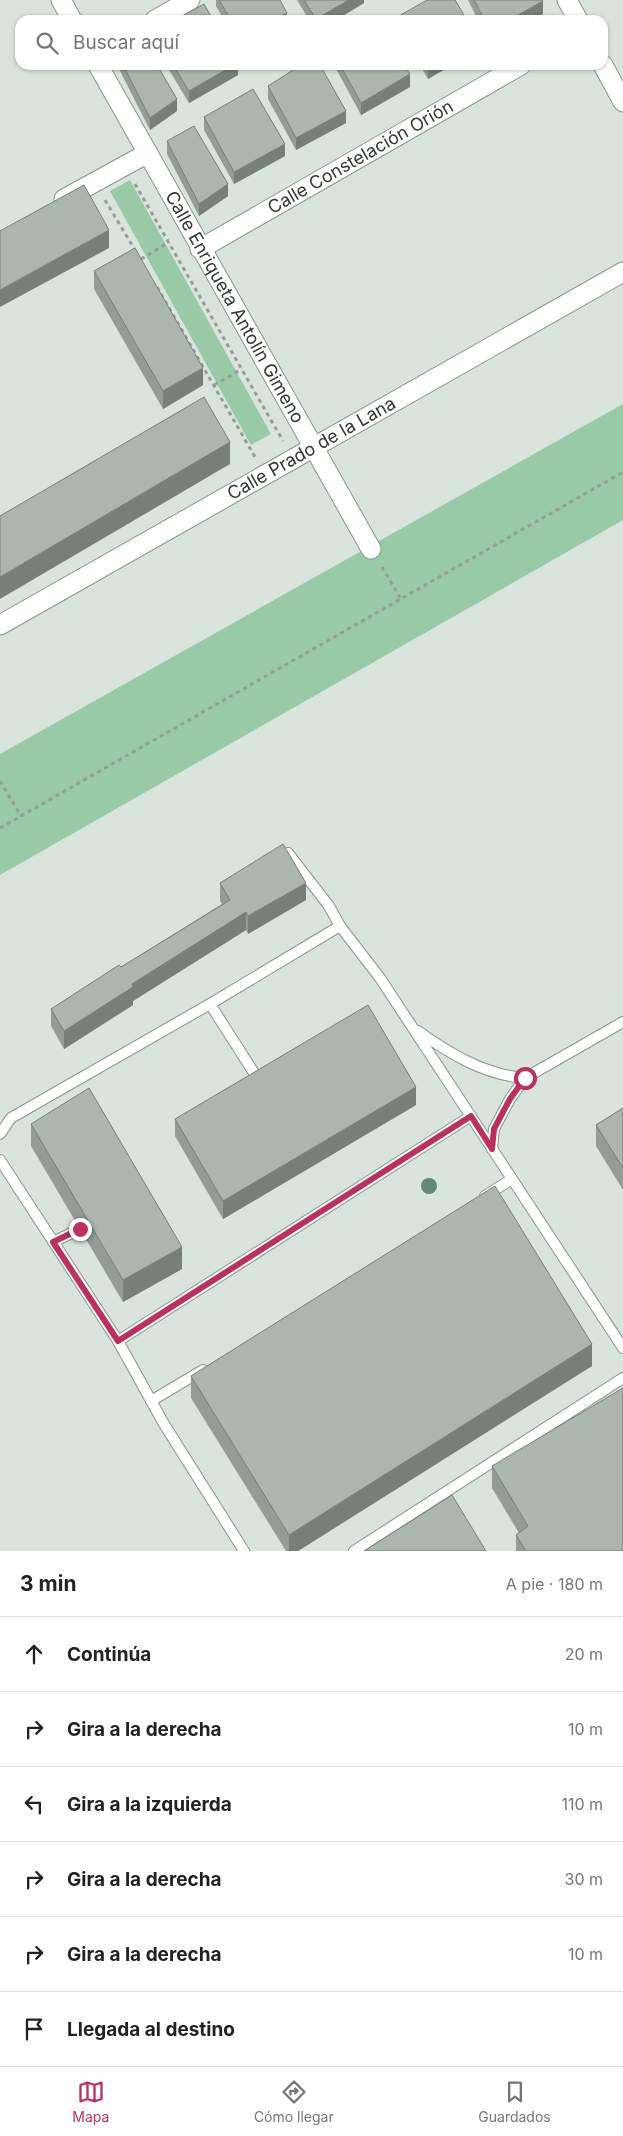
<!DOCTYPE html>
<html lang="es">
<head>
<meta charset="utf-8">
<style>
	body { margin:0; font-family:Inter,sans-serif; background:#f2f2f2; color:#222 }
	.stop { position:absolute; width:15px; height:15px; margin:-11px; border:4px solid #bd2f61; border-radius:50%; background:#fff }
	.stop.end { background:#bd2f61; border-color:#fff; box-shadow:0 1px 5px #0008 }
	.list { margin:0; padding:0; list-style:none }
	h2 { display:flex; justify-content:space-between; align-items:center; height:65px; margin:0; padding:0 20px; font-size:21px }
	h2 small { font-size:16px; font-weight:400; color:#767676 }
	.list li { display:grid; grid-template-columns:32px 1fr auto; gap:15px; align-items:center; box-sizing:border-box; height:75px; padding:0 20px; border-top:1px solid #e0e0e0 }
	.list b { display:block; font-size:19px; white-space:nowrap }
	.list em { font-size:16px; font-style:normal; color:#767676 }
	.icon { flex:none; width:28px; height:28px; fill:none; stroke:currentColor; stroke-width:2; stroke-linecap:round; stroke-linejoin:round }
	.map { position:relative; flex:none; width:623px; height:1551px; overflow:hidden }
	.search { position:absolute; background:#fff; box-shadow:0 1px 4px #0004; left:15px; right:15px; top:15px; height:55px; display:flex; align-items:center; gap:12px; box-sizing:border-box; padding:0 18px; border-radius:15px; color:#767676; font-size:19px }
	.sheet { height:515px; background:#fff }
	nav { display:flex; justify-content:space-around; align-items:center; box-sizing:border-box; height:70px; border-top:1px solid #e0e0e0; background:#fff; font-size:14px; color:#767676 }
	nav a { display:grid; justify-items:center; gap:2px }
	nav .on { color:#bd2f61 }
	.map>svg:first-child { display:block }
	.green { fill:#98caa7 }
	.lines { fill:none; stroke-linecap:round; stroke-linejoin:round }
	.service-casing { stroke:#89948c; stroke-width:12 }
	.minor-casing { stroke:#89948c; stroke-width:21 }
	.path { stroke:#959d97; stroke-width:3; stroke-dasharray:4 4; stroke-linecap:butt }
	.service { stroke:#fff; stroke-width:10 }
	.minor { stroke:#fff; stroke-width:19 }
	.tree { fill:#628a75 }
	.wall { fill:#939d96 }
	.shaded-wall { fill:#787f7a }
	.building { fill:#abb6ae; stroke:#787f7a }
	.route { stroke:#bd2f61; stroke-width:6 }
	.labels { text-anchor:middle; stroke-width:4; stroke-linejoin:round; paint-order:stroke }
	.street-label { font-size:18px; fill:#333734; stroke:#d9e4dc }
</style>
</head>
<body>
<div class="map">
<svg width="623" height="1551" viewBox="0 0 623 1551">
	<rect width="100%" height="100%" fill="#d9e4dc"/>
	<g class="green">
		<path d="M130,180L271,434L251,445L110,191Z"/>
		<path d="M623,404V520L0,875V754Z"/>
	</g>
	<g class="lines">
		<defs>
			<g id="service">
				<path d="M288,853L329,906L340,926"/>
				<path d="M418,1031C450,1054 485,1075 525,1078"/>
				<path d="M261,1084L210,1004L340,926L380,978L623,1348"/>
				<path d="M0,1134L11,1118L210,1004"/>
				<path d="M492,1149L494,1129L510,1099L525,1078L623,1022"/>
				<path d="M0,1160L118,1341L164,1424L244,1551"/>
				<path d="M485,1196L512,1179"/>
				<path d="M53,1242L80,1229"/>
				<path d="M118,1341L471,1116"/>
				<path d="M151,1401L203,1370"/>
				<path d="M354,1551L623,1378"/>
			</g>
			<g id="minor">
				<path d="M61,0L72,20"/>
				<path d="M567,0L578,20"/>
				<path d="M155,20L190,0"/>
				<path id="s1" d="M98,65L371,549"/>
				<path d="M603,65L623,102"/>
				<path d="M64,199L148,153"/>
				<path id="s2" d="M200,249L521,65"/>
				<path id="s3" d="M0,625L623,272"/>
			</g>
		</defs>
		<use href="#service" class="service-casing"/>
		<use href="#minor" class="minor-casing"/>
		<g class="path">
			<path d="M135,184L283,441"/>
			<path d="M105,200L135,250"/>
			<path d="M141,259L169,242"/>
			<path d="M157,287L255,457"/>
			<path d="M214,385L242,369"/>
			<path d="M382,567L401,599"/>
			<path d="M0,781L21,816"/>
			<path d="M0,828L623,472"/>
		</g>
		<use href="#service" class="service"/>
		<use href="#minor" class="minor"/>
	</g>
	<circle class="tree" cx="429" cy="1186" r="8"/>
	<g class="wall">
		<path d="M216,0H280L287,20H224L216,6Z"/>
		<path d="M297,0H364V3L336,20H309Z"/>
		<path d="M468,0H542L543,14L531,20H478Z"/>
		<path d="M119,65H157L177,111L150,130L119,69Z"/>
		<path d="M166,65H238V75L189,103Z"/>
		<path d="M334,65H404L410,87L361,115Z"/>
		<path d="M420,65H452L428,79Z"/>
		<path d="M268,86L346,123L296,150L268,99Z"/>
		<path d="M204,117L285,156L234,184L204,130Z"/>
		<path d="M167,141L228,196L199,216L167,154Z"/>
		<path d="M94,271L203,385L163,409L94,289Z"/>
		<path d="M220,883L306,900L248,934L246,930L133,1001V1005L64,1049L51,1026V1009L121,967L222,904L220,901Z"/>
		<path d="M416,1105L223,1219L175,1136V1119Z"/>
		<path d="M623,1108V1190L596,1146V1125Z"/>
		<path d="M31,1124L182,1269L123,1302L31,1146Z"/>
		<path d="M592,1366L298,1551H286L191,1398V1376Z"/>
		<path d="M492,1466L623,1551H516V1535L519,1533L492,1488Z"/>
	</g>
	<g class="shaded-wall">
		<path d="M349,0H364V3L336,20H316V19Z"/>
		<path d="M543,1V14L531,20H509Z"/>
		<path d="M287,13V20H273Z"/>
		<path d="M234,65H238V75L189,103V91Z"/>
		<path d="M431,65H452L428,79V67Z"/>
		<path d="M410,74V87L361,115V103Z"/>
		<path d="M177,99V111L150,130V118Z"/>
		<path d="M346,111V123L296,150V138Z"/>
		<path d="M285,144V156L234,184V172Z"/>
		<path d="M228,184V196L199,216V204Z"/>
		<path d="M109,230V248L0,307V290Z"/>
		<path d="M203,368V385L163,409V391Z"/>
		<path d="M230,442V464L0,599V577Z"/>
		<path d="M306,883V900L248,934V916Z"/>
		<path d="M246,912V930L133,1001V1005L64,1049V1031L132,984Z"/>
		<path d="M416,1087V1105L223,1219V1201Z"/>
		<path d="M182,1247V1269L123,1302V1280Z"/>
		<path d="M592,1344V1366L298,1551H289V1535Z"/>
	</g>
	<g class="building">
		<path d="M219,0H280L287,13L273,20H231Z"/>
		<path d="M304,0H349L316,19Z"/>
		<path d="M427,0H455L467,20H402L399,16Z"/>
		<path d="M474,0H542L543,1L509,20H485Z"/>
		<path d="M204,4L213,20H175Z"/>
		<path d="M123,65H157L177,99L150,118Z"/>
		<path d="M173,65H234L189,91Z"/>
		<path d="M301,65H320L346,111L296,138L268,86Z"/>
		<path d="M340,65H404L410,74L361,103Z"/>
		<path d="M253,89L285,144L234,172L204,117Z"/>
		<path d="M194,126L228,184L199,204L167,141Z"/>
		<path d="M84,185L109,230L0,290V231Z"/>
		<path d="M135,248L203,368L163,391L94,271Z"/>
		<path d="M204,397L230,442L0,577V516Z"/>
		<path d="M283,844L306,883L248,916L246,912L132,984L133,987L64,1031L51,1009L119,965L121,967L230,900L220,883Z"/>
		<path d="M368,1005L416,1087L223,1201L175,1119Z"/>
		<path d="M89,1088L182,1247L123,1280L31,1124Z"/>
		<path d="M623,1108V1168L596,1125Z"/>
		<path d="M495,1186L592,1344L289,1535L191,1376Z"/>
		<path d="M623,1388V1551H526L516,1535L528,1526L492,1466Z"/>
		<path d="M452,1495L486,1551H364Z"/>
	</g>
	<g class="lines">
		<path class="route" d="M80,1229L53,1242L118,1341L471,1116L492,1149L494,1129L510,1099L525,1078"/>
	</g>
	<g class="labels">
		<g class="street-label">
			<text dy="6" stroke="none"><textPath href="#s2" startOffset="185">Calle Constelación Orión</textPath></text>
			<text dy="6" stroke="none"><textPath href="#s1" startOffset="278">Calle Enriqueta Antolín Gimeno</textPath></text>
			<text dy="6" stroke="none"><textPath href="#s3" startOffset="358">Calle Prado de la Lana</textPath></text>
		</g>
	</g>
</svg>
<div class="stop" style="left:525px;top:1078px"></div>
<div class="stop end" style="left:80px;top:1229px"></div>
<div class="search"><svg class="icon" aria-label="search" viewBox="0 0 24 24"><circle cx="10" cy="10" r="6"/><path d="M15 15l6 6"/></svg>Buscar aquí</div>
</div>
<section class="sheet">
<h2>3 min<small>A pie · 180 m</small></h2>
<ul class="list">
<li><svg class="icon" aria-label="ahead" viewBox="0 0 24 24"><path d="M12 20V5M6 11l6-6 6 6"/></svg><div><b>Continúa</b></div><em>20 m</em></li>
<li><svg class="icon" aria-label="right" viewBox="0 0 24 24"><path d="M7 20v-9h11M14 6l5 5-5 5"/></svg><div><b>Gira a la derecha</b></div><em>10 m</em></li>
<li><svg class="icon" aria-label="left" viewBox="0 0 24 24"><path d="M17 20v-9H6M10 6l-5 5 5 5"/></svg><div><b>Gira a la izquierda</b></div><em>110 m</em></li>
<li><svg class="icon" aria-label="right" viewBox="0 0 24 24"><path d="M7 20v-9h11M14 6l5 5-5 5"/></svg><div><b>Gira a la derecha</b></div><em>30 m</em></li>
<li><svg class="icon" aria-label="right" viewBox="0 0 24 24"><path d="M7 20v-9h11M14 6l5 5-5 5"/></svg><div><b>Gira a la derecha</b></div><em>10 m</em></li>
<li><svg class="icon" aria-label="arrive" viewBox="0 0 24 24"><path d="M6 21V4h12l-3 4 3 4H6"/></svg><div><b>Llegada al destino</b></div></li>
</ul>
</section>
<nav>
<a class="on"><svg class="icon" aria-label="map" viewBox="0 0 24 24"><path d="M3 6l6-2 6 2 6-2v14l-6 2-6-2-6 2zM9 4v14M15 6v14"/></svg>Mapa</a>
<a><svg class="icon" aria-label="directions" viewBox="0 0 24 24"><path d="M12 3l9 9-9 9-9-9zM9 14v-3h6M13 9l2 2-2 2"/></svg>Cómo llegar</a>
<a><svg class="icon" aria-label="saved" viewBox="0 0 24 24"><path d="M7 4h10v16l-5-4-5 4z"/></svg>Guardados</a>
</nav>
</body>
</html>
